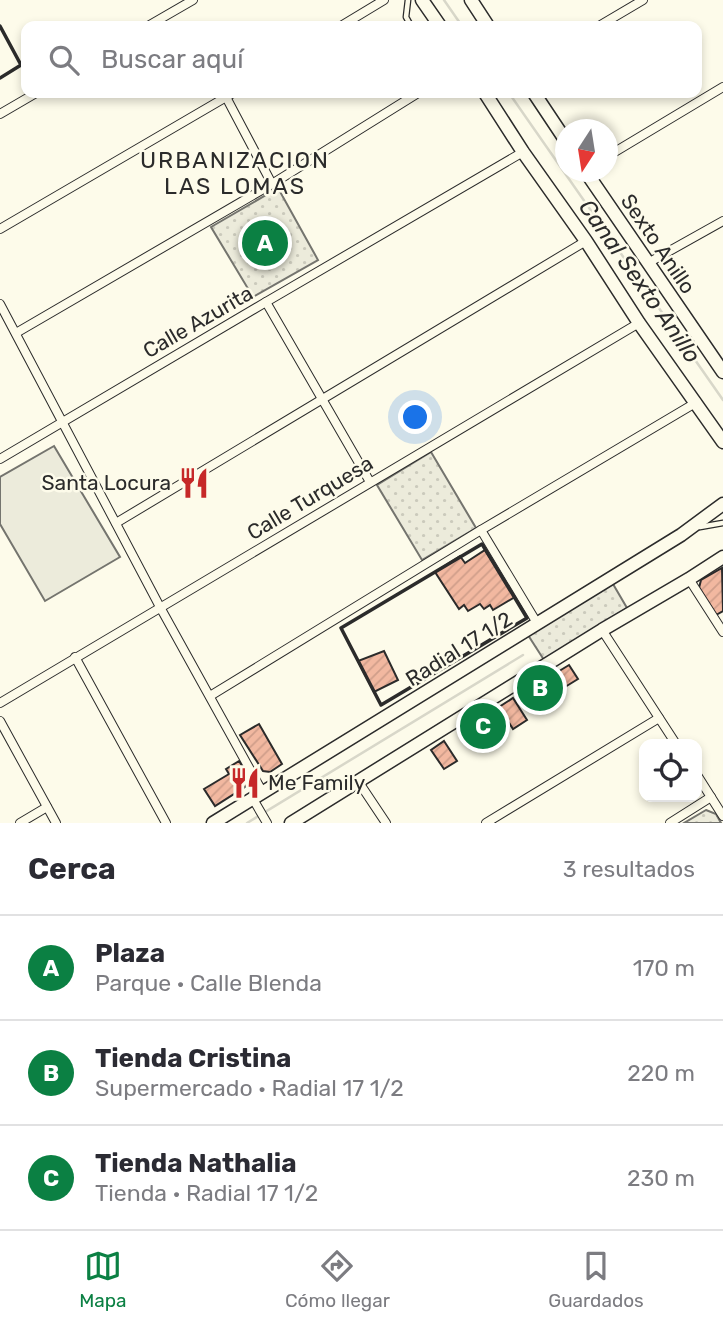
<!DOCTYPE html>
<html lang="es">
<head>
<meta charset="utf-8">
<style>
	body { margin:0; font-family:Rubik,sans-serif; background:#f2f2f3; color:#2b2b33 }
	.controls { position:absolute; right:21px; bottom:21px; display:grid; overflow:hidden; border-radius:14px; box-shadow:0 4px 10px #0003 }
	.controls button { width:63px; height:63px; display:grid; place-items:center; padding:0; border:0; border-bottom:2px solid #e1e1e2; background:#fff; color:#2b2b33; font:35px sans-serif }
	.compass { position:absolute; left:555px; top:119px; width:63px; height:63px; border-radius:50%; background:#fff; box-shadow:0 4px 10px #0003; rotate:192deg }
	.you { position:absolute; left:416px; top:418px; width:24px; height:24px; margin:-18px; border:5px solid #fff; border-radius:50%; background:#1a73e8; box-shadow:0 0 0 10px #1a73e833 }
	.badge { display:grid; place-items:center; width:46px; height:46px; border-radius:50%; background:#0b8043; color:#fff; font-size:23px; font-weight:700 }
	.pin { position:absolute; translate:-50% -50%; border:4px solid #fff; box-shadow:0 2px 7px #0006 }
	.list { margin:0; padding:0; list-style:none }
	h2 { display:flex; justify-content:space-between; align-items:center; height:91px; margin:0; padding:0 28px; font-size:30px }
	h2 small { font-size:23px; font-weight:400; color:#7c7c81 }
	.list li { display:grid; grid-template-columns:46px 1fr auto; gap:21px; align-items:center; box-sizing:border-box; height:105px; padding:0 28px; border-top:2px solid #e1e1e2 }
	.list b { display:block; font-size:26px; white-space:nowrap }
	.list p { margin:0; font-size:23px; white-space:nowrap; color:#7c7c81 }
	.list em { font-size:23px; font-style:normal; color:#7c7c81 }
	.icon { flex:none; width:38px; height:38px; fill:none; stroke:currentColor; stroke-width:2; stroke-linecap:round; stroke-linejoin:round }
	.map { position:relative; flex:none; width:723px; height:823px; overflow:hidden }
	.search { position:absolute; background:#fff; box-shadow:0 4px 10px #0003; left:21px; right:21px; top:21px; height:77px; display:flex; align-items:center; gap:18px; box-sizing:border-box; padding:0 24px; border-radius:14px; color:#7c7c81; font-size:26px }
	.sheet { height:406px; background:#fff }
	nav { display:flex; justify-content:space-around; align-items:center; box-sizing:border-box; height:98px; border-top:2px solid #e1e1e2; background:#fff; font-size:19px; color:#7c7c81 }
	nav a { display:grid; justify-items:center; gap:4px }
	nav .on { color:#0b8043 }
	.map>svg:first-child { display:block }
	.grass { fill:url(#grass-dots); stroke:#74746e; stroke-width:2 }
	.garden { fill:#ecebdb; stroke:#74746e; stroke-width:2 }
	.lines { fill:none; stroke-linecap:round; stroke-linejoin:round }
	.stream { stroke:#d8d7c9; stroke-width:2.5 }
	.building { fill:url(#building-hatch); stroke:#2b2b2b; stroke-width:2 }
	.service-casing { stroke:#2b2b2b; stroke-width:7 }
	.minor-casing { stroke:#2b2b2b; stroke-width:10 }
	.secondary-casing { stroke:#2b2b2b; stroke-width:15 }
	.service { stroke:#fdfbea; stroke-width:4.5 }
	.minor { stroke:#fdfbea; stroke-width:8 }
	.secondary { stroke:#fdfbea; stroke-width:12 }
	.wall { stroke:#2b2b2b; stroke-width:3.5 }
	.labels { text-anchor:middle; stroke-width:5; stroke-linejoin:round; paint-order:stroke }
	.street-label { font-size:21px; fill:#2b2b2b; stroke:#fdfbea }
	.poi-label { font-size:21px; fill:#2b2b2b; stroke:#fdfbea; text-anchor:end }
	.neighbourhood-label { font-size:23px; letter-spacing:2px; fill:#2b2b2b; stroke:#fdfbea }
	.water-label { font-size:23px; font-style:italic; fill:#2b2b2b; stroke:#fdfbea }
</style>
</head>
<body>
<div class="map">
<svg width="723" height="823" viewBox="0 0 723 823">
	<defs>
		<pattern id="grass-dots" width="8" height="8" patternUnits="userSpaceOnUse" patternTransform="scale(1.75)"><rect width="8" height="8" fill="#ecebdb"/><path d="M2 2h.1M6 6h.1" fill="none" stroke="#cbcabc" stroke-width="1.8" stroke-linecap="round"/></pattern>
		<pattern id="building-hatch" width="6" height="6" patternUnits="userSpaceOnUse" patternTransform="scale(1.75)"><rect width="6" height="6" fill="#f2b8a0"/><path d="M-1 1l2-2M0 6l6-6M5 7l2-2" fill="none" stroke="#d09e8a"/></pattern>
	</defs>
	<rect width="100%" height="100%" fill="#fdfbea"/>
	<g class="grass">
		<path d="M278,188L318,260L253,297L211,227Z"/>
		<path d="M431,452L476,528L422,560L377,485Z"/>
		<path d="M613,584L627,608L544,660L528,635Z"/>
		<path d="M706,810L716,814L721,823H684Z"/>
	</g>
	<path class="garden" d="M54,446L120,557L45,601L0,524V477Z"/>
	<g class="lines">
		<g class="stream">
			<path d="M444,0L462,26"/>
			<path d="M509,93L723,400"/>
			<path d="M247,823L523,655"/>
		</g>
	</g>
	<g class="building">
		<path d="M485,550L515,597L493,610L490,605L484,609L480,604L468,611L464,605L459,609L435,572L460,556L465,563Z"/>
		<path d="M722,568L723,611L716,615L699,588L701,580Z"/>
		<path d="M384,651L398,680L374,692L358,661Z"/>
		<path d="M569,665L578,679L565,687L556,673Z"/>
		<path d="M541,683L556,705L543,713L528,691Z"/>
		<path d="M513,698L527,720L513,729L499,707Z"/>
		<path d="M484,713L496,731L482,740L470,722Z"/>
		<path d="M259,724L282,764L270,772L263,771L240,735Z"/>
		<path d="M444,741L457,761L444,769L431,750Z"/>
		<path d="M239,761L250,778L248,785L215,806L204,789L229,774L226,769Z"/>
	</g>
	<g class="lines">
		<defs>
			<g id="service">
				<path d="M408,0L406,17L411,26"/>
				<path d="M700,527L723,523"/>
			</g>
			<g id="minor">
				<path d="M148,26L193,0"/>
				<path d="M341,26L384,0"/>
				<path d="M599,26L643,0"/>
				<path d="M226,97L272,184"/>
				<path d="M0,114L36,93"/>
				<path d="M608,156L723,87"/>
				<path d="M0,229L233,93"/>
				<path d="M648,263L723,221"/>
				<path d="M266,302L370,482"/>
				<path d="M0,304L160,607L263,793"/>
				<path d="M16,333L272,184L418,93"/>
				<path d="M0,459L266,302L523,152"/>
				<path d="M116,523L586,241"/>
				<path d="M481,530L537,623"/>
				<path d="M689,579L723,632"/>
				<path d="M602,630L676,744"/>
				<path d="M75,657L166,823"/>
				<path d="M210,696L481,530L697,402"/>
				<path d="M0,703L639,323"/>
				<path d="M0,721L56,823"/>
				<path d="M697,775L723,816"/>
				<path d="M358,781L386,823"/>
				<path d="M253,799L267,823"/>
				<path d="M20,823L47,807"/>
				<path d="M486,823L659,718"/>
				<path d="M670,823L711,797"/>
			</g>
			<g id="secondary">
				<path d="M422,0L440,26"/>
				<path d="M471,0L488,26"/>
				<path d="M485,93L523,152L586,241L639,323L723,442"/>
				<path d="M534,93L566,141"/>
				<path d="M586,172L723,372"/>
				<path d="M213,823L681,535L723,504"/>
				<path d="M291,823L602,630L689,579L723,557"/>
			</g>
		</defs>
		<use href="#service" class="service-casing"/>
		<use href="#minor" class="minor-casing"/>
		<use href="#secondary" class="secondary-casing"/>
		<use href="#service" class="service"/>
		<use href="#minor" class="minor"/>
		<use href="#secondary" class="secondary"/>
		<g class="wall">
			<path d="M0,26L21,65L0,78"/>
			<path d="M482,544L527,618L381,705L341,628Z"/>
		</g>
	</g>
	<defs>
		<symbol id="restaurant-bare" viewBox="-9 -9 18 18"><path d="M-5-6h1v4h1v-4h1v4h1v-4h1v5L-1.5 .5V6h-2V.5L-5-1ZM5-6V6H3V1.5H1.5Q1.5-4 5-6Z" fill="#c62828" stroke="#fdfbea" stroke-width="2.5" paint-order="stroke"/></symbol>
	</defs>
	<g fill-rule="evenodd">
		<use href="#restaurant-bare" x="172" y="461" width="44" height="44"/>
		<use href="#restaurant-bare" x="223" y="761" width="44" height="44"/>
	</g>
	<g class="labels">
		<g class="street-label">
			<text transform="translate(658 244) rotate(56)" y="7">Sexto Anillo</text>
			<text transform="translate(198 322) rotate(-30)" y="7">Calle Azurita</text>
			<text transform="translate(310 498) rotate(-31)" y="7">Calle Turquesa</text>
			<text transform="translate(459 649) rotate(-32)" y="7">Radial 17 1/2</text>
		</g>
		<g class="poi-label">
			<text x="171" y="490">Santa Locura</text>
			<text x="268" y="790" text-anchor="start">Me Family</text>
		</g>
		<g class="neighbourhood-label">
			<text x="235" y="168">URBANIZACION<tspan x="235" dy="26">LAS LOMAS</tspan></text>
		</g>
		<g class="water-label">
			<text transform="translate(640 281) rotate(55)" y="8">Canal Sexto Anillo</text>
		</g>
	</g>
</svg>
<div class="controls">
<button><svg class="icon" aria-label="locate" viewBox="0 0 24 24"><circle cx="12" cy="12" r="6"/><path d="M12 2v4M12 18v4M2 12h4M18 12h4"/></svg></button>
</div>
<svg class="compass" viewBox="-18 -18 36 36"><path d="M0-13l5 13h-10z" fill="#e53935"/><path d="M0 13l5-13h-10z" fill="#7c7c81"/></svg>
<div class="you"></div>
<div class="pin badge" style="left:265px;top:243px">A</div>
<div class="pin badge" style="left:540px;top:688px">B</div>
<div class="pin badge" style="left:483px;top:726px">C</div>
<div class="search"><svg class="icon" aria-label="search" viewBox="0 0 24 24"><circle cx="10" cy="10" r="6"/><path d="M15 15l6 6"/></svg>Buscar aquí</div>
</div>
<section class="sheet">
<h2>Cerca<small>3 resultados</small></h2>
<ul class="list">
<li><span class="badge">A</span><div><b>Plaza</b><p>Parque · Calle Blenda</p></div><em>170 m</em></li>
<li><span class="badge">B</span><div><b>Tienda Cristina</b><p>Supermercado · Radial 17 1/2</p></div><em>220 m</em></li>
<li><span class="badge">C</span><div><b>Tienda Nathalia</b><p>Tienda · Radial 17 1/2</p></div><em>230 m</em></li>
</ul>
</section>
<nav>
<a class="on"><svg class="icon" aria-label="map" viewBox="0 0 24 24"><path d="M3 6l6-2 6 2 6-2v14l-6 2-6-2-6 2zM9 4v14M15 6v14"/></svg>Mapa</a>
<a><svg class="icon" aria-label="directions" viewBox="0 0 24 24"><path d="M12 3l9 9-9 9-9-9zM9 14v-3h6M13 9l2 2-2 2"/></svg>Cómo llegar</a>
<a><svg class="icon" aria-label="saved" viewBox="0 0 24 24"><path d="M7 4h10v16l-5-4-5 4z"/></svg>Guardados</a>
</nav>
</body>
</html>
